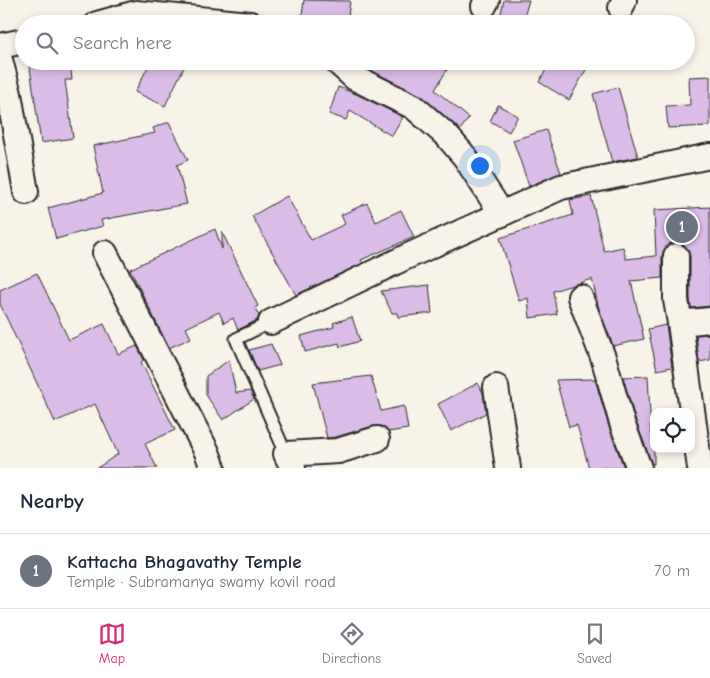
<!DOCTYPE html>
<html lang="en">
<head>
<meta charset="utf-8">
<style>
	body { margin:0; font-family:"Comic Neue",sans-serif; background:#f6f6f7; color:#1f2937 }
	.controls { position:absolute; right:15px; bottom:15px; display:grid; overflow:hidden; border-radius:10px; box-shadow:0 2px 8px #0003 }
	.controls button { width:45px; height:45px; display:grid; place-items:center; padding:0; border:0; border-bottom:1px solid #e0e1e3; background:#fff; color:#1f2937; font:25px sans-serif }
	.you { position:absolute; left:479px; top:165px; width:18px; height:18px; margin:-12px; border:4px solid #fff; border-radius:50%; background:#1a73e8; box-shadow:0 0 0 8px #1a73e833 }
	.badge { display:grid; place-items:center; width:32px; height:32px; border-radius:50%; background:#db2777; color:#fff; font-size:16px; font-weight:700 }
	.pin { position:absolute; translate:-50% -50%; border:2px solid #fff; box-shadow:0 1px 5px #0006 }
	.list { margin:0; padding:0; list-style:none }
	h2 { display:flex; justify-content:space-between; align-items:center; height:65px; margin:0; padding:0 20px; font-size:21px }
	h2 small { font-size:16px; font-weight:400; color:#747a83 }
	.list li { display:grid; grid-template-columns:32px 1fr auto; gap:15px; align-items:center; box-sizing:border-box; height:75px; padding:0 20px; border-top:1px solid #e0e1e3 }
	.list b { display:block; font-size:19px; white-space:nowrap }
	.list p { margin:0; font-size:16px; white-space:nowrap; color:#747a83 }
	.list em { font-size:16px; font-style:normal; color:#747a83 }
	.icon { flex:none; width:28px; height:28px; fill:none; stroke:currentColor; stroke-width:2; stroke-linecap:round; stroke-linejoin:round }
	.map { position:relative; flex:none; width:710px; height:468px; overflow:hidden }
	.search { position:absolute; background:#fff; box-shadow:0 2px 8px #0003; left:15px; right:15px; top:15px; height:55px; display:flex; align-items:center; gap:12px; box-sizing:border-box; padding:0 18px; border-radius:28px; color:#747a83; font-size:19px }
	.sheet { height:140px; background:#fff }
	nav { display:flex; justify-content:space-around; align-items:center; box-sizing:border-box; height:70px; border-top:1px solid #e0e1e3; background:#fff; font-size:14px; color:#747a83 }
	nav a { display:grid; justify-items:center; gap:2px }
	nav .on { color:#db2777 }
	.map>svg:first-child { display:block }
	.building { fill:#dbbbe8; stroke:#2b2b2b }
	.lines { fill:none; stroke-linecap:round; stroke-linejoin:round }
	.lane-casing { stroke:#2b2b2b; stroke-width:15 }
	.street-casing { stroke:#2b2b2b; stroke-width:28 }
	.lane { stroke:#f7f3e8; stroke-width:11 }
	.street { stroke:#f7f3e8; stroke-width:24 }
</style>
</head>
<body>
<div class="map">
<svg width="710" height="468" viewBox="0 0 710 468">
	<rect width="100%" height="100%" fill="#f7f3e8"/>
	<filter id="ink" filterUnits="userSpaceOnUse"><feTurbulence type="fractalNoise" baseFrequency=".02" numOctaves="2"/><feDisplacementMap in="SourceGraphic" scale="10" xChannelSelector="R" yChannelSelector="G"/><feConvolveMatrix kernelMatrix="1 2 1 2 8 2 1 2 1" color-interpolation-filters="sRGB"/></filter>
	<g filter="url(#ink)">
		<g class="building">
			<path d="M304,0L350,1L347,24H301Z"/>
			<path d="M504,0H529L522,24H512L499,21Z"/>
			<path d="M29,61H70L72,80H65L73,138L41,143Z"/>
			<path d="M151,61H187L165,106L135,92Z"/>
			<path d="M358,61H436L448,68L435,90L469,118L460,130L423,97L363,66Z"/>
			<path d="M551,61H591L569,100L539,82Z"/>
			<path d="M710,76V126L668,128L666,106L690,105L689,77Z"/>
			<path d="M338,87L356,94L403,117L392,136L350,111L346,120L329,114Z"/>
			<path d="M618,87L638,157L612,162L593,94Z"/>
			<path d="M498,105L518,116L509,132L490,121Z"/>
			<path d="M169,122L188,160L177,165L187,204L101,220L103,226L56,239L48,208L103,193L93,146L155,133L153,128Z"/>
			<path d="M546,130L561,173L529,186L513,140Z"/>
			<path d="M287,196L311,240L345,224L341,215L367,203L376,222L401,210L414,237L361,260L363,263L296,295L252,216Z"/>
			<path d="M591,196L604,251L623,247L626,259L656,256L654,210L710,207V306L691,308L690,299V256L688,250L683,244L676,242L669,244L664,250L662,256V278L631,281L644,339L613,346L599,309L592,279L553,291L557,314L530,318L528,298L519,301L500,238L573,215L570,200Z"/>
			<path d="M215,229L222,249V232L258,306L255,308L259,316L257,320L238,330L233,318L224,323L219,312L186,328L191,338L169,348L130,269Z"/>
			<path d="M37,273L69,340L104,324L118,354L137,346L144,360L141,362L175,430L145,444L157,468H97L118,454L95,404L55,422L0,304V290Z"/>
			<path d="M429,285L432,313L398,317L397,313H392L381,291Z"/>
			<path d="M352,317L360,341L340,347L339,343L305,352L301,336L334,327L333,323Z"/>
			<path d="M666,325L672,367L657,370L648,329Z"/>
			<path d="M710,334V360L699,362L696,335Z"/>
			<path d="M271,344L280,365L258,371L249,350Z"/>
			<path d="M229,360L236,393L250,391L254,399L223,420L206,395V376Z"/>
			<path d="M371,376L381,411L404,406L408,429L388,432L381,426H373L336,437L327,438L313,383Z"/>
			<path d="M648,376L651,434H654V464H652L635,419L623,377Z"/>
			<path d="M595,379L609,427L624,468H589L577,425L569,427L556,380Z"/>
			<path d="M478,383L483,393L486,413L451,431L438,404Z"/>
		</g>
		<g class="lines">
			<defs>
				<path id="lane" d="M271,322L236,339L286,454"/>
				<g id="street">
					<path d="M484,6L487,0"/>
					<path d="M621,8L624,0"/>
					<path d="M97,24L136,13L250,24"/>
					<path d="M0,46L24,41"/>
					<path d="M0,60L9,94L26,192"/>
					<path d="M336,61L355,78L414,107L447,136L465,157L502,214"/>
					<path d="M105,253L207,452L213,468"/>
					<path d="M676,256V300L680,323"/>
					<path d="M580,297L604,360L622,423L639,468"/>
					<path d="M271,322L406,257L561,187L710,156"/>
					<path d="M496,387L508,468"/>
					<path d="M293,468L286,454L338,451L377,439"/>
					<path d="M700,468L680,323L710,320"/>
				</g>
			</defs>
			<use href="#lane" class="lane-casing"/>
			<use href="#street" class="street-casing"/>
			<use href="#lane" class="lane"/>
			<use href="#street" class="street"/>
		</g>
	</g>
</svg>
<div class="controls">
<button><svg class="icon" aria-label="locate" viewBox="0 0 24 24"><circle cx="12" cy="12" r="6"/><path d="M12 2v4M12 18v4M2 12h4M18 12h4"/></svg></button>
</div>
<div class="you"></div>
<div class="pin badge" style="left:682px;top:227px;background:#6b7280">1</div>
<div class="search"><svg class="icon" aria-label="search" viewBox="0 0 24 24"><circle cx="10" cy="10" r="6"/><path d="M15 15l6 6"/></svg>Search here</div>
</div>
<section class="sheet">
<h2>Nearby<small></small></h2>
<ul class="list">
<li><span class="badge" style="background:#6b7280">1</span><div><b>Kattacha Bhagavathy Temple</b><p>Temple · Subramanya swamy kovil road</p></div><em>70 m</em></li>
</ul>
</section>
<nav>
<a class="on"><svg class="icon" aria-label="map" viewBox="0 0 24 24"><path d="M3 6l6-2 6 2 6-2v14l-6 2-6-2-6 2zM9 4v14M15 6v14"/></svg>Map</a>
<a><svg class="icon" aria-label="directions" viewBox="0 0 24 24"><path d="M12 3l9 9-9 9-9-9zM9 14v-3h6M13 9l2 2-2 2"/></svg>Directions</a>
<a><svg class="icon" aria-label="saved" viewBox="0 0 24 24"><path d="M7 4h10v16l-5-4-5 4z"/></svg>Saved</a>
</nav>
</body>
</html>
